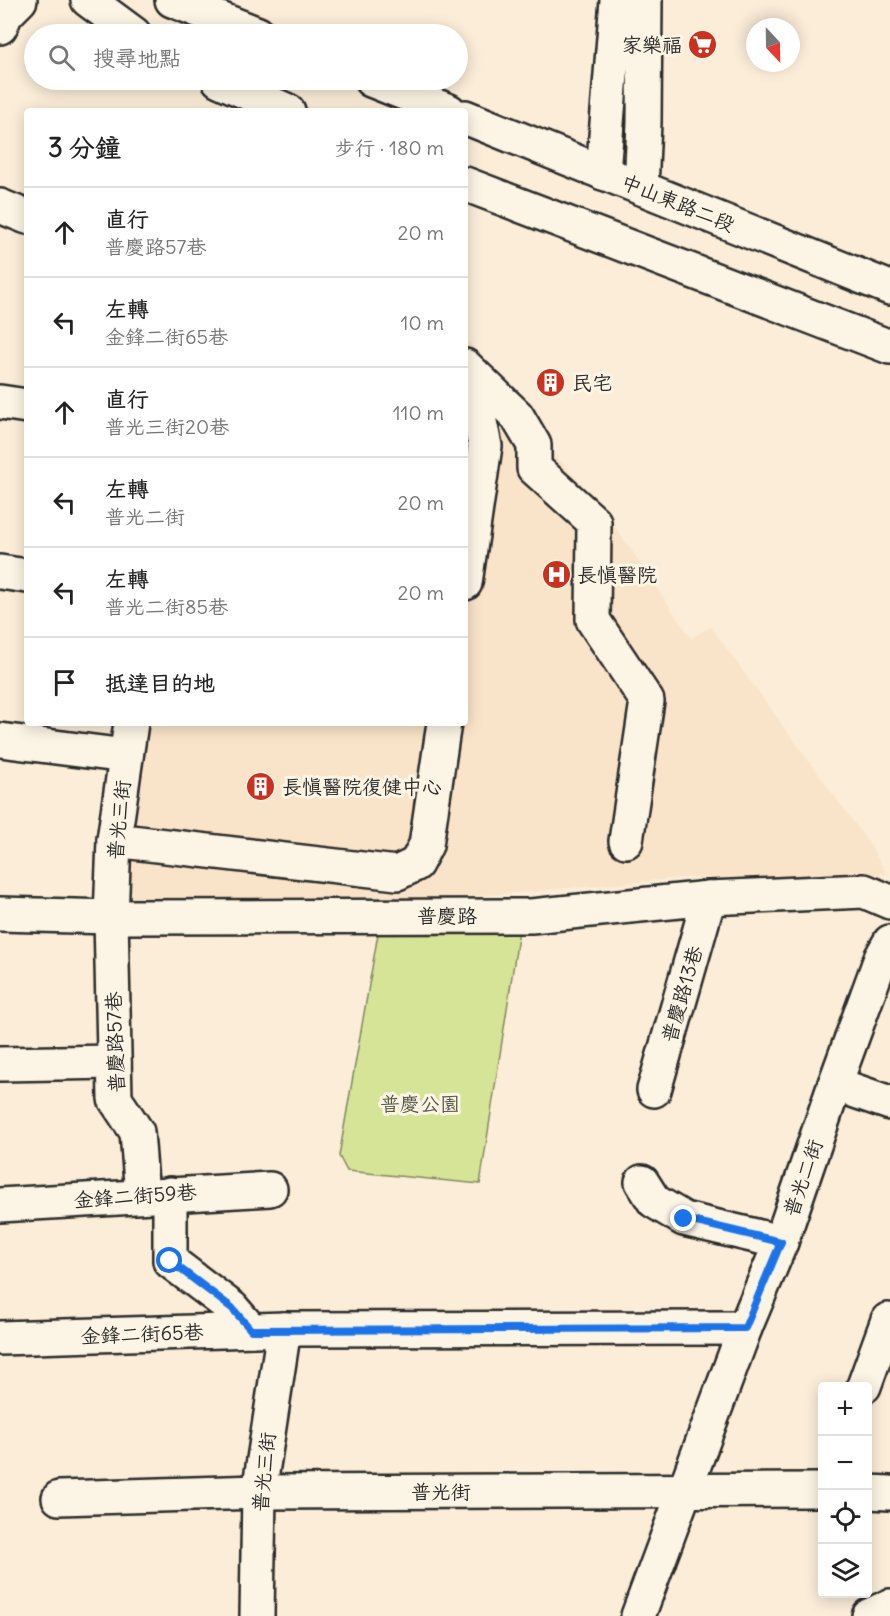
<!DOCTYPE html>
<html lang="zh-TW">
<head>
<meta charset="utf-8">
<style>
	body { margin:0; font-family:Delius,"LXGW WenKai TC",sans-serif; background:#f2f2f2; color:#222 }
	.controls { position:absolute; right:18px; bottom:18px; display:grid; overflow:hidden; border-radius:6px; box-shadow:0 3px 15px #0003 }
	.controls button { width:54px; height:54px; display:grid; place-items:center; padding:0; border:0; border-bottom:2px solid #e0e0e0; background:#fff; color:#222; font:30px sans-serif }
	.compass { position:absolute; left:746px; top:18px; width:54px; height:54px; border-radius:50%; background:#fff; box-shadow:0 3px 15px #0003; rotate:158deg }
	.stop { position:absolute; width:18px; height:18px; margin:-14px; border:4px solid #1a73e8; border-radius:50%; background:#fff }
	.stop.end { background:#1a73e8; border-color:#fff; box-shadow:0 2px 6px #0008 }
	.list { margin:0; padding:0; list-style:none }
	h2 { display:flex; justify-content:space-between; align-items:center; height:78px; margin:0; padding:0 24px; font-size:26px }
	h2 small { font-size:20px; font-weight:400; color:#767676 }
	.list li { display:grid; grid-template-columns:39px 1fr auto; gap:18px; align-items:center; box-sizing:border-box; height:90px; padding:0 24px; border-top:2px solid #e0e0e0 }
	.list b { display:block; font-size:22px; white-space:nowrap }
	.list p { margin:0; font-size:20px; white-space:nowrap; color:#767676 }
	.list em { font-size:20px; font-style:normal; color:#767676 }
	.icon { flex:none; width:33px; height:33px; fill:none; stroke:currentColor; stroke-width:2; stroke-linecap:round; stroke-linejoin:round }
	.map { position:relative; flex:none; width:890px; height:1616px; overflow:hidden }
	.search { position:absolute; background:#fff; box-shadow:0 3px 15px #0003; left:24px; top:24px; width:444px; height:66px; display:flex; align-items:center; gap:15px; box-sizing:border-box; padding:0 21px; border-radius:33px; color:#767676; font-size:22px }
	.panel { position:absolute; background:#fff; box-shadow:0 3px 15px #0003; left:24px; top:108px; width:444px; height:618px; border-radius:6px }
	.map>svg:first-child { display:block }
	.built { fill:#fae4c9 }
	.green { fill:#d6e497; stroke:#808861; stroke-width:1.5 }
	.lines { fill:none; stroke-linecap:round; stroke-linejoin:round }
	.minor-casing { stroke:#2b2b2b; stroke-width:38 }
	.major-casing { stroke:#2b2b2b; stroke-width:38 }
	.minor { stroke:#fcf5e5; stroke-width:33 }
	.major { stroke:#fcf5e5; stroke-width:33 }
	.route { stroke:#1a73e8; stroke-width:8 }
	.labels { text-anchor:middle; stroke-width:6; stroke-linejoin:round; paint-order:stroke }
	.poi-label { font-size:20px; fill:#2b2b2b; stroke:#fcf5e5; text-anchor:start }
	.street-label { font-size:20px; fill:#2b2b2b; stroke:#fcf5e5 }
	.park-label { font-size:20px; fill:#565946; stroke:#fcf5e5 }
</style>
</head>
<body>
<div class="map">
<svg width="890" height="1616" viewBox="0 0 890 1616">
	<rect width="100%" height="100%" fill="#fbedd8"/>
	<filter id="ink" filterUnits="userSpaceOnUse"><feTurbulence type="fractalNoise" baseFrequency=".0167" numOctaves="2"/><feDisplacementMap in="SourceGraphic" scale="12" xChannelSelector="R" yChannelSelector="G"/><feConvolveMatrix kernelMatrix="1 2 1 2 8 2 1 2 1" color-interpolation-filters="sRGB"/></filter>
	<g filter="url(#ink)">
		<path class="built" d="M465,336L526,419L612,522L691,638L711,627L868,842L887,874L682,878L469,897L272,905L126,904L119,894L140,723H465Z"/>
		<path class="green" d="M520,924L480,1184L347,1171L339,1156L379,928Z"/>
		<g class="lines">
			<defs>
				<g id="minor">
					<path d="M0,27L6,14L20,0"/>
					<path d="M603,173L617,0"/>
					<path d="M641,188L644,123L645,0"/>
					<path d="M0,206L27,217"/>
					<path d="M465,366L517,416L534,445V468L594,522L593,620L647,701L626,841"/>
					<path d="M465,381L475,398L485,446L465,583"/>
					<path d="M0,402L27,406"/>
					<path d="M0,572L27,576"/>
					<path d="M131,723L114,840L111,917L115,1099L137,1132L142,1196"/>
					<path d="M0,740L126,756"/>
					<path d="M114,840L397,873L416,864L426,845L444,723"/>
					<path d="M0,914L111,917L531,916L709,898L864,891L890,902"/>
					<path d="M0,1064L114,1062"/>
					<path d="M835,1084L890,1103"/>
					<path d="M654,1090L709,898"/>
					<path d="M642,1182L654,1201L684,1219L781,1242"/>
					<path d="M170,1194V1261L232,1308L251,1330"/>
					<path d="M0,1205L270,1189"/>
					<path d="M0,1338L284,1329L745,1328"/>
					<path d="M864,1386L888,1320"/>
					<path d="M868,1492L890,1493"/>
					<path d="M59,1498L259,1492L822,1490"/>
					<path d="M257,1616L259,1492L284,1329"/>
					<path d="M638,1616L745,1328L781,1242L835,1084L881,958L890,942"/>
					<path d="M869,1616L890,1606"/>
				</g>
				<g id="major">
					<path d="M88,0L134,34"/>
					<path d="M172,0L258,34"/>
					<path d="M219,80L288,111"/>
					<path d="M371,80L449,111"/>
					<path d="M465,117L890,288"/>
					<path d="M465,184L890,347"/>
				</g>
			</defs>
			<use href="#minor" class="minor-casing"/>
			<use href="#major" class="major-casing"/>
			<use href="#minor" class="minor"/>
			<use href="#major" class="major"/>
		</g>
	</g>
	<g class="lines" filter="url(#ink)">
		<path class="route" d="M170,1261L232,1308L251,1330L745,1328L781,1242L684,1219"/>
	</g>
	<defs>
		<symbol id="supermarket-disc" viewBox="-11 -11 22 22"><circle r="9.5" fill="#c8321e" stroke="#fcf5e5"/><path d="M-6-5.5h2.5l.6 2H6L4.5 2H-2.5L-4.4-4H-6ZM-1.5 3.2a1.3 1.3 0 1 0 .1 0ZM3 3.2a1.3 1.3 0 1 0 .1 0Z" fill="#fff"/></symbol>
		<symbol id="building-disc" viewBox="-11 -11 22 22"><circle r="9.5" fill="#c8321e" stroke="#fcf5e5"/><path d="M-4-6H4V6H1V3H-1V6H-4ZM-2.5-4.3h1.7v1.8h-1.7ZM.8-4.3h1.7v1.8H.8ZM-2.5-1h1.7V.8h-1.7ZM.8-1h1.7V.8H.8Z" fill="#fff"/></symbol>
		<symbol id="hospital-disc" viewBox="-11 -11 22 22"><circle r="9.5" fill="#c8321e" stroke="#fcf5e5"/><path d="M-5-5h3v3.5h4V-5h3V5h-3V1.5h-4V5h-3Z" fill="#fff"/></symbol>
	</defs>
	<g fill-rule="evenodd">
		<use href="#supermarket-disc" x="686" y="28" width="33" height="33"/>
		<use href="#building-disc" x="534" y="366" width="33" height="33"/>
		<use href="#hospital-disc" x="540" y="558" width="33" height="33"/>
		<use href="#building-disc" x="244" y="770" width="33" height="33"/>
	</g>
	<g class="labels">
		<g class="poi-label">
			<text x="682" y="52" text-anchor="end">家樂福</text>
			<text x="572" y="390">民宅</text>
			<text x="577" y="582">長慎醫院</text>
			<text x="282" y="794">長慎醫院復健中心</text>
		</g>
		<g class="street-label">
			<text transform="translate(678 203) rotate(22)" y="7">中山東路二段</text>
			<text transform="translate(119 820) rotate(-84)" y="7">普光三街</text>
			<text x="447" y="923">普慶路</text>
			<text transform="translate(682 994) rotate(-74)" y="7">普慶路13巷</text>
			<text transform="translate(115 1042) rotate(-92)" y="7">普慶路57巷</text>
			<text transform="translate(803 1178) rotate(-71)" y="7">普光二街</text>
			<text transform="translate(135 1196) rotate(-4)" y="7">金鋒二街59巷</text>
			<text transform="translate(142 1334) rotate(-2)" y="7">金鋒二街65巷</text>
			<text transform="translate(264 1472) rotate(-84)" y="7">普光三街</text>
			<text x="441" y="1499">普光街</text>
		</g>
		<g class="park-label">
			<text x="420" y="1111">普慶公園</text>
		</g>
	</g>
</svg>
<div class="controls">
<button>+</button>
<button>−</button>
<button><svg class="icon" aria-label="locate" viewBox="0 0 24 24"><circle cx="12" cy="12" r="6"/><path d="M12 2v4M12 18v4M2 12h4M18 12h4"/></svg></button>
<button><svg class="icon" aria-label="layers" viewBox="0 0 24 24"><path d="M12 4l9 5-9 5-9-5zM3 14l9 5 9-5"/></svg></button>
</div>
<svg class="compass" viewBox="-18 -18 36 36"><path d="M0-13l5 13h-10z" fill="#e53935"/><path d="M0 13l5-13h-10z" fill="#767676"/></svg>
<div class="stop" style="left:170px;top:1261px"></div>
<div class="stop end" style="left:684px;top:1219px"></div>
<div class="search"><svg class="icon" aria-label="search" viewBox="0 0 24 24"><circle cx="10" cy="10" r="6"/><path d="M15 15l6 6"/></svg>搜尋地點</div>
<section class="panel">
<h2>3 分鐘<small>步行 · 180 m</small></h2>
<ul class="list">
<li><svg class="icon" aria-label="ahead" viewBox="0 0 24 24"><path d="M12 20V5M6 11l6-6 6 6"/></svg><div><b>直行</b><p>普慶路57巷</p></div><em>20 m</em></li>
<li><svg class="icon" aria-label="left" viewBox="0 0 24 24"><path d="M17 20v-9H6M10 6l-5 5 5 5"/></svg><div><b>左轉</b><p>金鋒二街65巷</p></div><em>10 m</em></li>
<li><svg class="icon" aria-label="ahead" viewBox="0 0 24 24"><path d="M12 20V5M6 11l6-6 6 6"/></svg><div><b>直行</b><p>普光三街20巷</p></div><em>110 m</em></li>
<li><svg class="icon" aria-label="left" viewBox="0 0 24 24"><path d="M17 20v-9H6M10 6l-5 5 5 5"/></svg><div><b>左轉</b><p>普光二街</p></div><em>20 m</em></li>
<li><svg class="icon" aria-label="left" viewBox="0 0 24 24"><path d="M17 20v-9H6M10 6l-5 5 5 5"/></svg><div><b>左轉</b><p>普光二街85巷</p></div><em>20 m</em></li>
<li><svg class="icon" aria-label="arrive" viewBox="0 0 24 24"><path d="M6 21V4h12l-3 4 3 4H6"/></svg><div><b>抵達目的地</b></div></li>
</ul>
</section>
</div>
</body>
</html>
